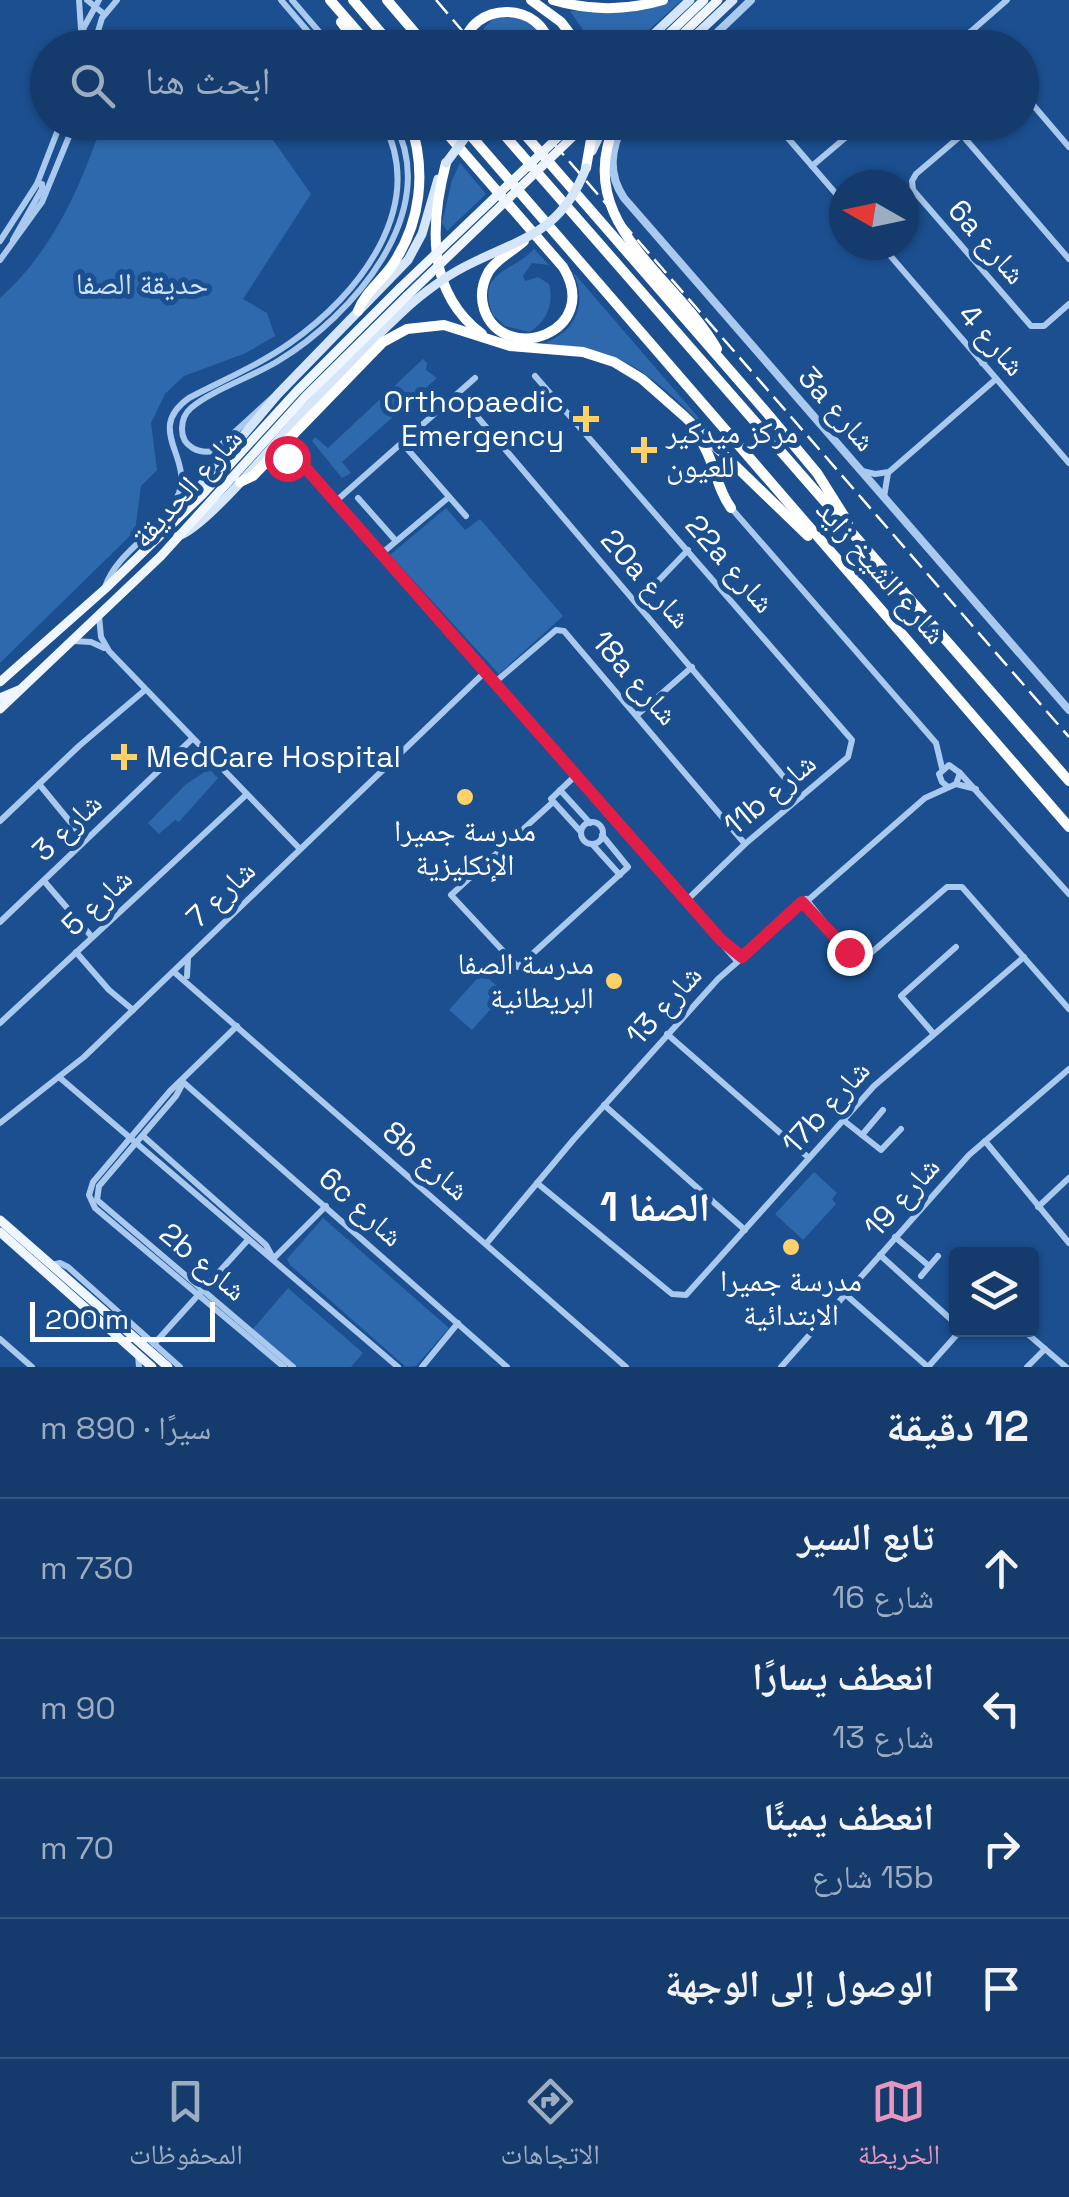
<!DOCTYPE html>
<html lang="ar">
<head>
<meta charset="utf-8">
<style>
	body { margin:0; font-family:"Space Grotesk","Noto Naskh Arabic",sans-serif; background:#214673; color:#f1f3f6; direction:rtl }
	.controls { position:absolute; right:30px; bottom:30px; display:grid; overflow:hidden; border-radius:10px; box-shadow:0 2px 8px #0004 }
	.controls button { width:90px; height:90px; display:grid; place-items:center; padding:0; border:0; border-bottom:2px solid #33557e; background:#143b6b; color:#f1f3f6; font:50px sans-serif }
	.compass { position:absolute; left:829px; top:170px; width:90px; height:90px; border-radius:50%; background:#143b6b; box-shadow:0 2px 8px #0004; rotate:279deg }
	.scale { position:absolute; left:30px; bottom:25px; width:185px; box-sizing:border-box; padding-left:10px; border:5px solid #fff; border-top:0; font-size:28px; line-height:35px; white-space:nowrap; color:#fff; -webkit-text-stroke:8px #1b4f8f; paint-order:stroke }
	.stop { position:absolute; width:30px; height:30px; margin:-22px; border:8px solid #e11d48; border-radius:50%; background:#fff }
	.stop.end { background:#e11d48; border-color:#fff; box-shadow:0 2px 10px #0008 }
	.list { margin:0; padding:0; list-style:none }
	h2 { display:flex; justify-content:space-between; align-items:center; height:130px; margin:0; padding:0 40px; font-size:42px }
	h2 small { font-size:32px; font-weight:400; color:#9dadc1 }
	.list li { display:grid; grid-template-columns:65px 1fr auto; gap:30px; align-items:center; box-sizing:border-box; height:140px; padding:0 40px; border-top:2px solid #33557e }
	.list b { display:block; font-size:38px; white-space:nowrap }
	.list p { margin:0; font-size:32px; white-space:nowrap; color:#9dadc1 }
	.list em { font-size:32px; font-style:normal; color:#9dadc1 }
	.icon { flex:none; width:55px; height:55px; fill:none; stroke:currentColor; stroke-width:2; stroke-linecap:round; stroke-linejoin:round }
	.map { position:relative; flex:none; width:1069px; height:1367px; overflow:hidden; direction:ltr }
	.search { position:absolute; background:#143b6b; box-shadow:0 2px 8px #0004; left:30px; right:30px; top:30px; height:110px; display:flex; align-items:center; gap:25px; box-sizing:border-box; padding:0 35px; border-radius:55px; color:#9dadc1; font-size:38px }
	.sheet { height:690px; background:#143b6b }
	nav { display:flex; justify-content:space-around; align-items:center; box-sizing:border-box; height:140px; border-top:2px solid #33557e; background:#143b6b; font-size:28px; color:#9dadc1 }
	nav a { display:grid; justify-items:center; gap:5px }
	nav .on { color:#e797bd }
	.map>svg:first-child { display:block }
	.green { fill:#2e69ad }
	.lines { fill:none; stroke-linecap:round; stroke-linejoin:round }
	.minor { stroke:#a9c9ee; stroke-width:6 }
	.tertiary { stroke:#a9c9ee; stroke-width:8 }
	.secondary { stroke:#d6e6fa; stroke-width:9 }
	.primary { stroke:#f0f6ff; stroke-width:9 }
	.motorway { stroke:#fff; stroke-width:10 }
	.rail { stroke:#fff; stroke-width:2.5; stroke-dasharray:18 8; stroke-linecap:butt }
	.secondary-bridge { stroke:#d6e6fa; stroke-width:9 }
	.primary-bridge { stroke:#f0f6ff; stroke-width:9 }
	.route { stroke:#e11d48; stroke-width:12 }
	.poi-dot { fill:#ffd166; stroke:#1b4f8f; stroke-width:4 }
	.labels { text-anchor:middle; stroke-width:10; stroke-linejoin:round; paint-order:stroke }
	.street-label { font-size:30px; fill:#fff; stroke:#1b4f8f }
	.park-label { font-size:30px; fill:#cfe3fa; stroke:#1b4f8f }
	.poi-label { font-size:30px; fill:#fff; stroke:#1b4f8f; text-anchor:end }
	.district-label { font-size:40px; font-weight:bold; fill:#fff; stroke:#1b4f8f }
</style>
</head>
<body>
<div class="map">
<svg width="1069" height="1367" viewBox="0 0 1069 1367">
	<rect width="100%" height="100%" fill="#1b4f8f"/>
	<g class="green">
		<path d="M671,0H682L630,47H595L570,11L632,12Z"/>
		<path d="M496,16L528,17L541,35L543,48H483L484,28Z"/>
		<path d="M102,123H261L311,194L243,299L267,313L275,336L246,353L184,376L165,394L151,423L157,470L141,486L135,531L0,663V298C52,252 81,187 102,123Z"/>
		<path d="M460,163L486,194L447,231L442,223L452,180Z"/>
		<path d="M534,249L549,265L532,263L523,276L525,281L538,277L549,284C554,304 547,321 530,332L505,326L493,315C475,271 513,272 534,249Z"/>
		<path d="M573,272L722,445C686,410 649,365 599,352C579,346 557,347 536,346C572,336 590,308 573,272Z"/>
		<path d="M423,359L427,363L426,370L437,378L342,462L351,473L342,478L312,441L315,437L328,448Z"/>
		<path d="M446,508L465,530L480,519L563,616L499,674L390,555Z"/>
		<path d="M209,769L218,778L179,822L175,820L159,834L148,823L185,785Z"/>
		<path d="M482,973L505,993L472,1030L449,1010Z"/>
		<path d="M814,1172L837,1193L832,1199L836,1204L803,1240L775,1214Z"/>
		<path d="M323,1218L449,1328L416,1366L406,1367L290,1265L287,1259Z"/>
		<path d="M288,1288L363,1353L351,1367H295L252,1330Z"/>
	</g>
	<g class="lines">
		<g class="minor">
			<path d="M79,0L81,29"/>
			<path d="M87,0L104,14"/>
			<path d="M281,0L322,48"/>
			<path d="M292,0L333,48"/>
			<path d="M970,32L984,48"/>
			<path d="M79,48L84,27L99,0"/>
			<path d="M93,48L102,18L117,0"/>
			<path d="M952,48L1007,0"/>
			<path d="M1022,92L1069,147"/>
			<path d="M774,122L844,203"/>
			<path d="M977,122L916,174L912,181L913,190L1031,326H1044L1069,304"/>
			<path d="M962,135L1069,259"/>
			<path d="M812,166L864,122"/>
			<path d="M13,240L42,189V184H37"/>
			<path d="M0,241L37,184L61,122"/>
			<path d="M881,245L1069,463"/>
			<path d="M0,260L42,202L75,122"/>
			<path d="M982,363L997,350"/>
			<path d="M535,376L852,740L848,757L745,844L686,901"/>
			<path d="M458,394L801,797"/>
			<path d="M273,397L214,451C199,454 182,447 182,429C182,421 185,413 191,408C210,391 254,376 278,361C352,316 443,213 394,122"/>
			<path d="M292,436L294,451L303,466L737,961"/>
			<path d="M403,444L466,516"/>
			<path d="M272,459L287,458L298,463"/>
			<path d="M862,471L875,474L889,472L996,379"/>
			<path d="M884,497L888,473"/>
			<path d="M358,498L396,541"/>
			<path d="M335,502L475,378"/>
			<path d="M732,509L936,743L942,768"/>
			<path d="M381,554L449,497"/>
			<path d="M105,587C118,549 165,530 179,493C192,456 145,429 189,398C223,380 259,365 290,343C359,295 428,207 383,122"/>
			<path d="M637,603L688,550"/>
			<path d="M99,616L101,637L109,651L300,849"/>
			<path d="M73,641L91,642L104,648"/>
			<path d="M494,683L556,630L564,631L745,844"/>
			<path d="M637,715L692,667"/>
			<path d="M960,773L1069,894"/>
			<path d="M576,775L551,799L581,832"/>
			<path d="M39,784L85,840"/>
			<path d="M947,786L942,782L939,774L949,765L960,773L956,784"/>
			<path d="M560,790L590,823"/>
			<path d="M553,802L451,895L518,967L628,867L602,835"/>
			<path d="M0,821L79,746L145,690"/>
			<circle cx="592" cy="833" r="11"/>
			<path d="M593,845L620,875"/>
			<path d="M44,881L92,937"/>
			<path d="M806,899L849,953L860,958L871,953L947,887H962L1069,1009"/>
			<path d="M0,922L192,739"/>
			<path d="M76,952L109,990L133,1010"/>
			<path d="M174,972L626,1367"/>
			<path d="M187,976L188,958"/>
			<path d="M0,1023L246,795"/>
			<path d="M237,1026L170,1091L93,1182L89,1195L95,1208L284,1367"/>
			<path d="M933,1033L901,996L956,947"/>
			<path d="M667,1034L809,1158"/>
			<path d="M59,1077L398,1367"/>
			<path d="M183,1082L507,1367"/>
			<path d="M183,1083L176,1096L99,1186L97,1200L293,1367"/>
			<path d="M604,1105L745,1230"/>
			<path d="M843,1120L881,1150L901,1129"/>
			<path d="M0,1123L84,1057L485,672"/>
			<path d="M862,1135L883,1110"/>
			<path d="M143,1136L266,1245L273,1258"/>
			<path d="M985,1141L1069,1243"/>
			<path d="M537,1183L672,1294L686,1295L874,1086L1024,957"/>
			<path d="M1038,1207L1069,1178"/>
			<path d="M895,1237L929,1266"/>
			<path d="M486,1244L574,1139L718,979L925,798L956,784L976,789"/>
			<path d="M880,1255L956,1324"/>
			<path d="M274,1258L326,1206"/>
			<path d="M52,1265L60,1263L68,1267L180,1367"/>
			<path d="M921,1276L938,1256"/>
			<path d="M845,1294L928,1367L961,1330"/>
			<path d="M1023,1330L1066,1367"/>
			<path d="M0,1339L32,1367"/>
			<path d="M154,1344L247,1241"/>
			<path d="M138,1355L139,1367"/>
			<path d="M422,1367L458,1323"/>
			<path d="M781,1367L969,1155L1069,1069"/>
			<path d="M1027,1367L1045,1349"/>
		</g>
		<g class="tertiary">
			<path d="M701,48L751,0"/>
			<path d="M624,122C611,149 607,173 624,198L1069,710"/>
		</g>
		<g class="secondary">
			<path d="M639,48L690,0"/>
			<path d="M682,48L733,0"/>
			<path d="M592,151L606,122"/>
			<path d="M184,512L198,489L278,394L408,260L422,234L438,179"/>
			<path d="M178,536C206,528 279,438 303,412C338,375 374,338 412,303"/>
		</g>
		<g class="primary">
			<path d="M654,48L704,0"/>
			<path d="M668,48L718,0"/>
			<path d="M0,682L105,589L203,494L297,391L400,288"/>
			<path d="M0,698L19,690"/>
			<path d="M0,709L161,556L305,397L407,296"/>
			<path d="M0,1220L168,1367"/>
			<path d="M0,1232L152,1367"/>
		</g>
		<g class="motorway">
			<path d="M330,0L372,48"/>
			<path d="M353,0L394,48"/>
			<path d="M387,0L428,48"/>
			<path d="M531,0L561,22L581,48"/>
			<path d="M553,0C590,11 626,11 663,0"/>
			<path d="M341,22L361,48"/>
			<path d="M463,48C470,0 543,0 550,48"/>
			<path d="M437,122L563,267C603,332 504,367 484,309C480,296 482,283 489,271C497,259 513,251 524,241"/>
			<path d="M459,122L1069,827"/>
			<path d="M493,122L1069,781"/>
			<path d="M514,122L767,413L817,473L848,522"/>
			<path d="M616,122C570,222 674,274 717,349"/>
			<path d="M446,163C430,224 426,292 482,334"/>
			<path d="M586,168L594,122"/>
			<path d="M358,311C364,294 380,282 391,267C421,224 427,171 410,122"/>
			<path d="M699,438C715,460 715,486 731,508"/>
			<path d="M240,482L253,476L383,342L407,329L444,325L510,346L583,352L614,362L642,379L684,416L808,536"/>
		</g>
		<g class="rail">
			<path d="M436,0L477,48"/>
			<path d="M535,122L1069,737"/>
		</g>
		<g class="secondary-bridge">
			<path d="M446,163L477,122"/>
			<path d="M412,303C430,288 449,274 470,264C525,237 561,232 586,168"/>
		</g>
		<g class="primary-bridge">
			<path d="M400,288L574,122"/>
			<path d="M407,296L588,122"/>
		</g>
	</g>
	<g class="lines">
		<path class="route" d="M287,458L304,466L721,940L742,957L802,902L849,952"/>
	</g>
	<g class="poi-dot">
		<path d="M581 404h10v10h10v10h-10v10h-10v-10h-10v-10h10z"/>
		<path d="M639 435h10v10h10v10h-10v10h-10v-10h-10v-10h10z"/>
		<path d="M119 742h10v10h10v10h-10v10h-10v-10h-10v-10h10z"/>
		<circle cx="465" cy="797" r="10"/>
		<circle cx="614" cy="981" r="10"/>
		<circle cx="791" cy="1247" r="10"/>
	</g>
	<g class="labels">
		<g class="street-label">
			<text transform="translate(987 242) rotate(49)" y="10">6a شارع</text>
			<text transform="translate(992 340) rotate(49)" y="10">شارع 4</text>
			<text transform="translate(837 409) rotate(49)" y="10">3a شارع</text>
			<text transform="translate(187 488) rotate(-48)" y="10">شارع الحديقة</text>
			<text transform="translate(730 564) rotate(49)" y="10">22a شارع</text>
			<text transform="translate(881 572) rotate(49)" y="10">شارع الشيخ زايد</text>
			<text transform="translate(646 579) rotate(49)" y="10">20a شارع</text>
			<text transform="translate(635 678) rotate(49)" y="10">18a شارع</text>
			<text transform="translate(770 794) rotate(-40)" y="10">11b شارع</text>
			<text transform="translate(67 827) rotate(-44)" y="10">شارع 3</text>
			<text transform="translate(221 894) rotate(-44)" y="10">شارع 7</text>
			<text transform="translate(97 902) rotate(-43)" y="10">شارع 5</text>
			<text transform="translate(664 1005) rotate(-48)" y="10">شارع 13</text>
			<text transform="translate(826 1107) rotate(-48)" y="10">17b شارع</text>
			<text transform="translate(426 1161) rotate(41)" y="10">8b شارع</text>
			<text transform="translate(902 1197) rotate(-48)" y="10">شارع 19</text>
			<text transform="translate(361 1207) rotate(42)" y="10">6c شارع</text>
			<text transform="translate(203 1262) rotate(40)" y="10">2b شارع</text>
		</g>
		<g class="park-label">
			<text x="142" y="294">حديقة الصفا</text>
		</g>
		<g class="poi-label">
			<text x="564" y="412">Orthopaedic<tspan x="564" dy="34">Emergency</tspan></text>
			<text x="666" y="443" text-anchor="start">مركز ميدكير<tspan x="666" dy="34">للعيون</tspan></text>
			<text x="146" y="767" text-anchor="start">MedCare Hospital</text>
			<text x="465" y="841" text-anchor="middle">مدرسة جميرا<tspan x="465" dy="34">الإنكليزية</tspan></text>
			<text x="594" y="974">مدرسة الصفا<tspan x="594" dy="34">البريطانية</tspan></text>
			<text x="791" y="1291" text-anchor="middle">مدرسة جميرا<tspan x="791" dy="34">الابتدائية</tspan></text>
		</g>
		<g class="district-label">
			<text x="655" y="1221">الصفا 1</text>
		</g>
	</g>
</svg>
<div class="controls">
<button><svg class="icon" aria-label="layers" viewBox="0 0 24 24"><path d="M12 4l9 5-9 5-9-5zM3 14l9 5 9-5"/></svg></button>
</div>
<svg class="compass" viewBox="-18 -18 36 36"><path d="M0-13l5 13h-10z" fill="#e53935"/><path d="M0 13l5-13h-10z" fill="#9dadc1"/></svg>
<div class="scale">200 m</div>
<div class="stop" style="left:287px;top:458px"></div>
<div class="stop end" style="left:849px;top:952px"></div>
<div class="search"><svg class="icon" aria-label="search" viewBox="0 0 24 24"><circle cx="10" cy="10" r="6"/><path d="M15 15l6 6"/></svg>ابحث هنا</div>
</div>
<section class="sheet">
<h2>12 دقيقة<small>سيرًا · 890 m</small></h2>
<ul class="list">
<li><svg class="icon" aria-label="ahead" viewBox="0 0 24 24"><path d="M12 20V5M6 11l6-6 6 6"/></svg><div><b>تابع السير</b><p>شارع 16</p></div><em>730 m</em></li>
<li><svg class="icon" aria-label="left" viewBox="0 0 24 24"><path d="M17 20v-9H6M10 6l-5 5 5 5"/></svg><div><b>انعطف يسارًا</b><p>شارع 13</p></div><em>90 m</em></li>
<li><svg class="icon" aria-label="right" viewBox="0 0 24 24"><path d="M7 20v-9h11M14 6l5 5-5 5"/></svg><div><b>انعطف يمينًا</b><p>15b شارع</p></div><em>70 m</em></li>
<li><svg class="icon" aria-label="arrive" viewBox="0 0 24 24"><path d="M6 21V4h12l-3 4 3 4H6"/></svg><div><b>الوصول إلى الوجهة</b></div></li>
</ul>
</section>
<nav>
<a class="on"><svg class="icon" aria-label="map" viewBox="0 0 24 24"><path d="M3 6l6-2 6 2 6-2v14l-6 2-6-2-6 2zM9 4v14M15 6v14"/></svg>الخريطة</a>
<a><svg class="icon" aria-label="directions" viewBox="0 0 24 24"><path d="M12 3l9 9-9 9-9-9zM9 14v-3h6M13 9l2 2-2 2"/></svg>الاتجاهات</a>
<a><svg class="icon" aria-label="saved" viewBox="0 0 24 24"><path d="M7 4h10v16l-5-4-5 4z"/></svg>المحفوظات</a>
</nav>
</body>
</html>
